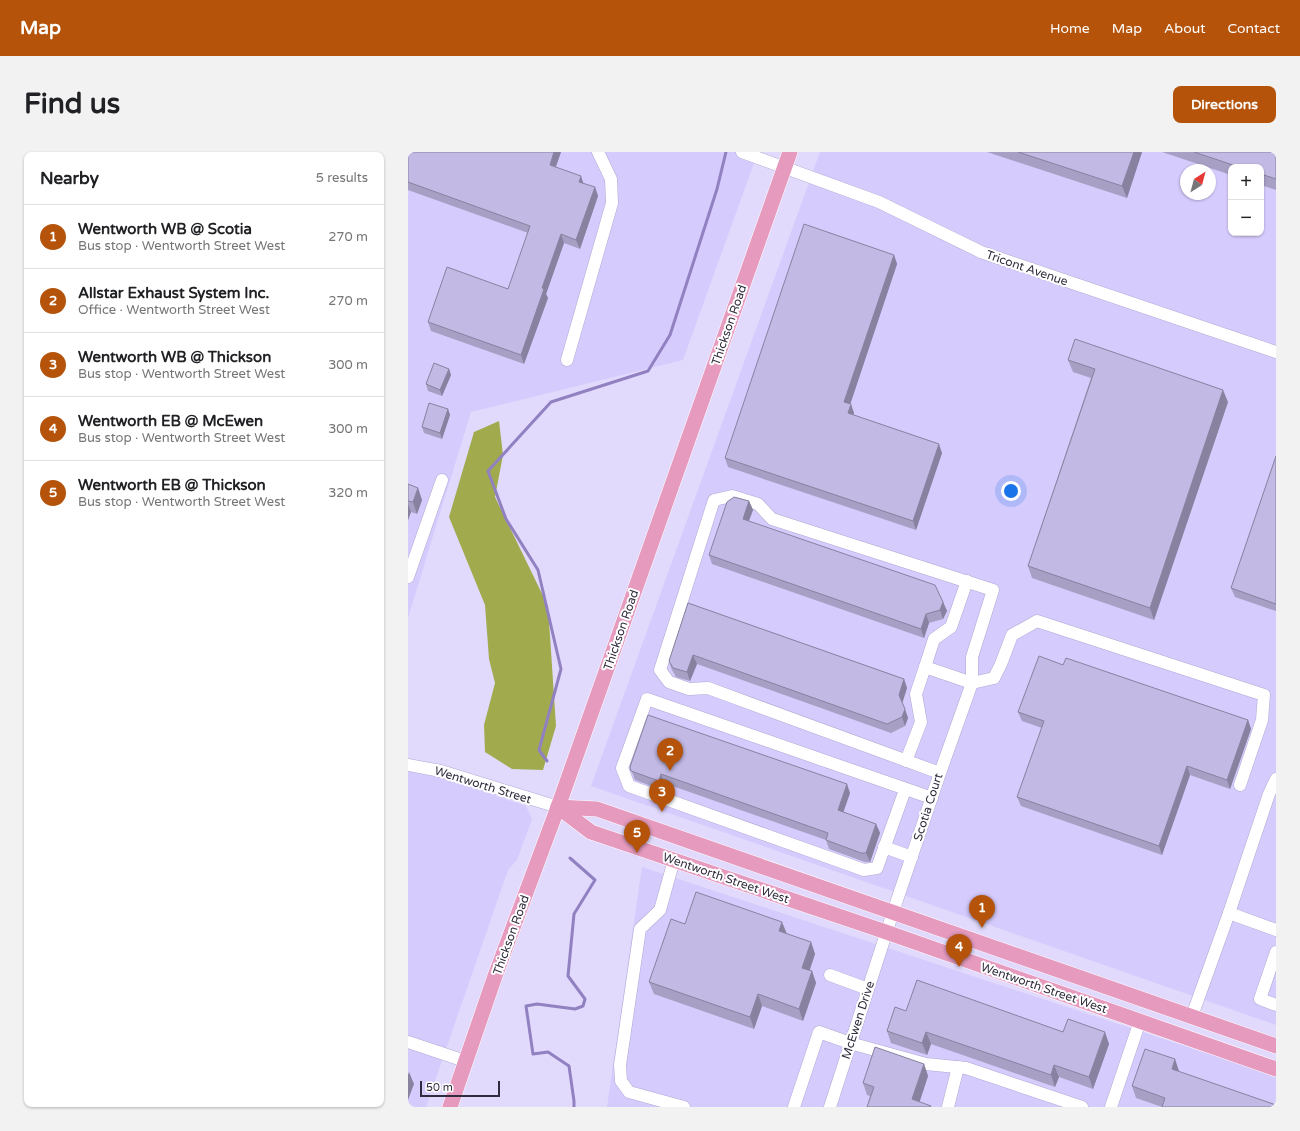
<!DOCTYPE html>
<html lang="en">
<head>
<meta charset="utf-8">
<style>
	body { margin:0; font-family:"Varela Round",sans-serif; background:#f2f2f2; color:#202124 }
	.controls { position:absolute; right:12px; top:12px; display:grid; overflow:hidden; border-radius:8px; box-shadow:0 1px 3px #0004 }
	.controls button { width:36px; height:36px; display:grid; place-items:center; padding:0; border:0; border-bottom:1px solid #e0e0e0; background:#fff; color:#202124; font:20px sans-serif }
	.compass { position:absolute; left:772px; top:12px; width:36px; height:36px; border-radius:50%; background:#fff; box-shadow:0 1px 3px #0004; rotate:36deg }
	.scale { position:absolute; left:12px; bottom:10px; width:80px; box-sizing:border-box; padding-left:4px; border:2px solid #302c3d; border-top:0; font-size:11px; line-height:14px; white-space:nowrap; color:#302c3d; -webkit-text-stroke:3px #fff; paint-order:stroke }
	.you { position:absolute; left:603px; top:339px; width:14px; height:14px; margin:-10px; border:3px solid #fff; border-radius:50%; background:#1a73e8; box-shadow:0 0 0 6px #1a73e833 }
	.badge { display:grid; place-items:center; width:26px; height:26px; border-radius:50%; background:#b45309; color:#fff; font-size:13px; font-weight:700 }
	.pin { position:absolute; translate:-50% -33px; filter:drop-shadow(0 1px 2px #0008) }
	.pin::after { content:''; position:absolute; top:21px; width:14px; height:12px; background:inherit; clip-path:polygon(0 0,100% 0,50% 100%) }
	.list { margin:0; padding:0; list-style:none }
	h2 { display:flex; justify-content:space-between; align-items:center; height:52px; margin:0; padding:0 16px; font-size:17px }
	h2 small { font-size:13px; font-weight:400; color:#757577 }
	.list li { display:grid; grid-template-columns:26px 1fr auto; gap:12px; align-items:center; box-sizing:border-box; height:64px; padding:0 16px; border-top:1px solid #e0e0e0 }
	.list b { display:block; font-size:15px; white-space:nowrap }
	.list p { margin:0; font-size:13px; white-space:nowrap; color:#757577 }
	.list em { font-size:13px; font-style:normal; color:#757577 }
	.map { position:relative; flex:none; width:868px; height:955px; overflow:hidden; border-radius:8px }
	header { display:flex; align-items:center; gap:24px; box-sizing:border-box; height:56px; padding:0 20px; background:#b45309; color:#fff }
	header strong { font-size:19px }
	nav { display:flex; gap:22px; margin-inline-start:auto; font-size:14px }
	.intro { display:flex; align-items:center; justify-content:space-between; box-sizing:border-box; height:96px; padding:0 24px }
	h1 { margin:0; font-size:28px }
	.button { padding:10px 18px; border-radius:8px; background:#b45309; color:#fff; font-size:14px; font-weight:700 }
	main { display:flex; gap:24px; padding:0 24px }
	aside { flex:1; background:#fff; border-radius:8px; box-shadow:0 1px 3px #0004 }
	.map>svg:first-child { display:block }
	.built { fill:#d6cbfd; fill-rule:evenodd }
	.forest { fill:#a1ab4d }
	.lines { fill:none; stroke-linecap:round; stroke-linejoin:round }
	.stream { stroke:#9181c1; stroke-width:3 }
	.minor-casing { stroke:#b1a8d2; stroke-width:13 }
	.major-casing { stroke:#fff; stroke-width:16 }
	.minor { stroke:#fff; stroke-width:12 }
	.major { stroke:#e69bbe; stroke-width:15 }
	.wall { fill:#a79fc4 }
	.shaded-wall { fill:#8882a0 }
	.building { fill:#c2b9e4; stroke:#8882a0 }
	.labels { text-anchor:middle; stroke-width:4; stroke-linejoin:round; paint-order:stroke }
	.street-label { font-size:12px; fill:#302c3d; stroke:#fff }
</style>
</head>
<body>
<header>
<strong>Map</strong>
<nav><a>Home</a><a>Map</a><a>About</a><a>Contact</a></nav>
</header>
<div class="intro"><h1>Find us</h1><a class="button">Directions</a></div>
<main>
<aside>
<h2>Nearby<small>5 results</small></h2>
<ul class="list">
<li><span class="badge">1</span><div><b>Wentworth WB @ Scotia</b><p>Bus stop · Wentworth Street West</p></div><em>270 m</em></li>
<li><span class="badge">2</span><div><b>Allstar Exhaust System Inc.</b><p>Office · Wentworth Street West</p></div><em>270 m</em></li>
<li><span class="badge">3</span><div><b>Wentworth WB @ Thickson</b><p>Bus stop · Wentworth Street West</p></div><em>300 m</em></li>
<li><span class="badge">4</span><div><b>Wentworth EB @ McEwen</b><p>Bus stop · Wentworth Street West</p></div><em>300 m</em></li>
<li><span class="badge">5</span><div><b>Wentworth EB @ Thickson</b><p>Bus stop · Wentworth Street West</p></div><em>320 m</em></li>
</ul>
</aside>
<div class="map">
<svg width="868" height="955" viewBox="0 0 868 955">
	<rect width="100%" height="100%" fill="#e1dafd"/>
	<g class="built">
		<path d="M0,0H350L275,208L63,260L0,466Z"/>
		<path d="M412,0H868V873L183,634ZM823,15H853V81H823ZM778,18H802V42H778Z"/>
		<path d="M0,617H5L66,636L118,654L124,667L109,708L100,718L18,955H0Z"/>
		<path d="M234,715L868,924V955H199Z"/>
	</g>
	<path class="forest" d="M91,269L95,303L87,345L140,454L148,574L135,618L104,617L77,600L76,573L87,531L81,507L77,453L41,365L66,280Z"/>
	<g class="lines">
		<g class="stream">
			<path d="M139,609L131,598L153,517L130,418L98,367L80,319L143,250L240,219L262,183L309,37L318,0"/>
			<path d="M162,706L187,728L166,762L160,824L177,847L175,854L167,857L129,852L118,854L125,902L140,900L161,914L166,949V955"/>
		</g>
		<defs>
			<g id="minor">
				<path d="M334,0L471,50L573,100L868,200"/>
				<path d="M159,208L204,51L203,27L190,0"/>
				<path d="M0,425L34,328"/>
				<path d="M517,515L526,487L543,475L559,429"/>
				<path d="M498,609L513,570L508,542L517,515L564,531L586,526L593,512L604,483L629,469L856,543L854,568L832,633"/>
				<path d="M0,613L33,619L150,655"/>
				<path d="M497,638L469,716L456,718L221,634L214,616L239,547L524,646"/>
				<path d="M476,695L504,705"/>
				<path d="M266,708L252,758L232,777L212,913L213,929L221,940L276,955"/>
				<path d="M821,761L868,778"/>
				<path d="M868,800L852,847L868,853"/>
				<path d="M422,823L460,837"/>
				<path d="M784,864L821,761L861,642L868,627"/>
				<path d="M0,890L57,909"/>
				<path d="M386,955L411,880L442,891L518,912L558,916L674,955"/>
				<path d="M422,955L485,760L532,621L564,531V505L585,438L364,367L350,352L324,344L306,348L252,518L261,530L281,537L300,536L532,621"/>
				<path d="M540,955L550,915"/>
				<path d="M703,955L732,869"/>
			</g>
			<g id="major">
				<path d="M150,655L183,680L478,780L868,917"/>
				<path d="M150,655L189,657L868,894"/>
				<path d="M42,955L87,824L150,655L382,0"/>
			</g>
		</defs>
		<use href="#minor" class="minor-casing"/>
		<use href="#major" class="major-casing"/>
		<use href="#minor" class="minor"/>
		<use href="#major" class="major"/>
	</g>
	<g class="wall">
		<path d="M0,0H153L148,15L175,31L187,35L190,44L172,97L156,91L138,142L140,146L116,212L23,179L20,170L100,137L120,81L0,38Z"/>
		<path d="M579,0H734L719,46Z"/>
		<path d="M754,0H868V38L853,33V15H823V23Z"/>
		<path d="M486,103L489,112L442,252L446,261L445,263L534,301L508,378L320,315L317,306Z"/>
		<path d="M660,208L820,250L746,468L624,426L620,414L683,226L665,220Z"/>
		<path d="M41,217L43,223L34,244L20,239L18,232Z"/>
		<path d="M40,257L42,263L34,287L16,281L14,275Z"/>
		<path d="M868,304V459L827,445L823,436Z"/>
		<path d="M0,332L10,336L14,348L9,362L3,360L0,368Z"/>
		<path d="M341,349L345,358L341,369L535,450L539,459L535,467L521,471L516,486L304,412L301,403Z"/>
		<path d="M280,451L496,527L499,536L494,551L500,566L497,574L483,581L289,512L282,529L268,525L264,518L261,509Z"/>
		<path d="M655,513L840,568L843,577L822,637L782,623L754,703L613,654L609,645L634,576L614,569L610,560Z"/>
		<path d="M222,615L442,641L435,660L468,672L472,681L462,710H457L421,697L418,688L256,631L254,638L227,628Z"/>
		<path d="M277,772L379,782L403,790L407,802L402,818L404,819L408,831L395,869L354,854L346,877L246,842L241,830Z"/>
		<path d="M498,859L655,880L701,892L685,937L651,925L647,935L523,892L519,903L483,891L479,879Z"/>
		<path d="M516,912L520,924L511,950L523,954V955H459L462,944L459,943L455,931Z"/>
		<path d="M771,919V920L868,955H754L728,946L724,934Z"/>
	</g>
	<g class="shaded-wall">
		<path d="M146,0H153L145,22L142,13Z"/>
		<path d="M726,0H734L719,46L714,34Z"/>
		<path d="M173,24L176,33L171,30Z"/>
		<path d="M187,35L190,44L172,97L168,88Z"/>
		<path d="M153,82L156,91L138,142L140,146L116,212L113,203L134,136Z"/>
		<path d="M486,103L489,112L440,259L436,250Z"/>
		<path d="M41,217L43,223L34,244L32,238Z"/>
		<path d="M815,238L820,250L746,468L742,456Z"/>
		<path d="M443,252L446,261L443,270L440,261Z"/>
		<path d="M40,257L42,263L34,287L32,281Z"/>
		<path d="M531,292L534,301L508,378L505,369Z"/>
		<path d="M10,336L14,348L9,362L5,350Z"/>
		<path d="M341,349L345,358L338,376L335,367Z"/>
		<path d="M0,352L3,360L0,368Z"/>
		<path d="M535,450L539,459L535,467L532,458Z"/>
		<path d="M518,462L521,471L516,486L513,477Z"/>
		<path d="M285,503L289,512L282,529L279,520Z"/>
		<path d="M496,527L499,536L494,552L491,543Z"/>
		<path d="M497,557L500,566L497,574L494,565Z"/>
		<path d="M840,568L843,577L822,637L819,628Z"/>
		<path d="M779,614L782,623L754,703L751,694Z"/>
		<path d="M253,622L256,631L254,638L251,629Z"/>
		<path d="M439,632L442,641L433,667L430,658Z"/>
		<path d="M468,672L472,681L462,710L458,701Z"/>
		<path d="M374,770L379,782L371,779Z"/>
		<path d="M403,790L407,802L398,828L394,816Z"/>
		<path d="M404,819L408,831L395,869L391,857Z"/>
		<path d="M350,842L354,854L346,877L342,865Z"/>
		<path d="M518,880L523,892L519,903L514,891Z"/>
		<path d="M697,880L701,892L685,937L681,925Z"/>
		<path d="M767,907L771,919L768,929L764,917Z"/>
		<path d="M516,912L520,924L510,955L504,947Z"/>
		<path d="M646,913L651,925L647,935L643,923Z"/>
		<path d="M1,920L6,932L0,948V923Z"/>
	</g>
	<g class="building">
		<path d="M0,0H146L142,13L173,24L171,30L187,35L168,88L153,82L134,136L136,137L113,203L20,170L39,115L100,137L122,74L0,30Z"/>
		<path d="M610,0H726L714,34Z"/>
		<path d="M786,0H868V27L853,22V15H831Z"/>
		<path d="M396,72L486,103L436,250L443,252L440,261L531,292L505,369L317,306Z"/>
		<path d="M667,187L815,238L742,456L620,414L687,217L660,208Z"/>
		<path d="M26,211L41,217L32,238L18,232Z"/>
		<path d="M21,251L40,257L32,281L14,275Z"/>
		<path d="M868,304V452L823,436Z"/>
		<path d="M0,332L10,336L5,350L0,349Z"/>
		<path d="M326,345L341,349L335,367L527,433L535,450L532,458L518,462L513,477L301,403L319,350Z"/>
		<path d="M280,451L496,527L491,543L497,557L494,565L479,572L285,503L279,520L265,516L261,509Z"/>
		<path d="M631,504L655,513L658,506L840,568L819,628L779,614L751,694L609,645L636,569L610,560Z"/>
		<path d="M240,563L439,632L430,658L468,672L458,701H453L418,688L420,681L253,622L251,629L223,619L222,615Z"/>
		<path d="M288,740L374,770L371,779L403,790L394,816L404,819L391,857L350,842L342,865L241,830L263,767L277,772Z"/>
		<path d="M509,828L655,880L660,867L697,880L681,925L646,913L643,923L518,880L514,891L479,879L487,855L498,859Z"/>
		<path d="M467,895L516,912L504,947L523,954L522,955H459L466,935L455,931Z"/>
		<path d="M737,897L767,907L764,917L868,953V955H754L757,946L724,934Z"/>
	</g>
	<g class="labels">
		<g class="street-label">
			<text transform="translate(619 116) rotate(19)" y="4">Tricont Avenue</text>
			<text transform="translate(321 173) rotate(-71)" y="4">Thickson Road</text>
			<text transform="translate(213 478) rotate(-71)" y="4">Thickson Road</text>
			<text transform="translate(75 633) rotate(17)" y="4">Wentworth Street</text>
			<text transform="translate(520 655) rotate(-72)" y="4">Scotia Court</text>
			<text transform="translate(318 726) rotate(19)" y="4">Wentworth Street West</text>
			<text transform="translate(103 783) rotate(-70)" y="4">Thickson Road</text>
			<text transform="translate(636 836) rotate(19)" y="4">Wentworth Street West</text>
			<text transform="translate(450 868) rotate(-72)" y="4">McEwen Drive</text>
		</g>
	</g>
</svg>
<div class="controls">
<button>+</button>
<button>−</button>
</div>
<svg class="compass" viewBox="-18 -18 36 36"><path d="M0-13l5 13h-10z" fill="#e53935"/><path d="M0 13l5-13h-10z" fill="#757577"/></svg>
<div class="scale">50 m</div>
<div class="you"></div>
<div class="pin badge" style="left:574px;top:776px">1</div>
<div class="pin badge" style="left:262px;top:619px">2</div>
<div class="pin badge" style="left:254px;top:660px">3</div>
<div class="pin badge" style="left:551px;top:815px">4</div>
<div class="pin badge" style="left:229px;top:701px">5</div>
</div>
</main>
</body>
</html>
